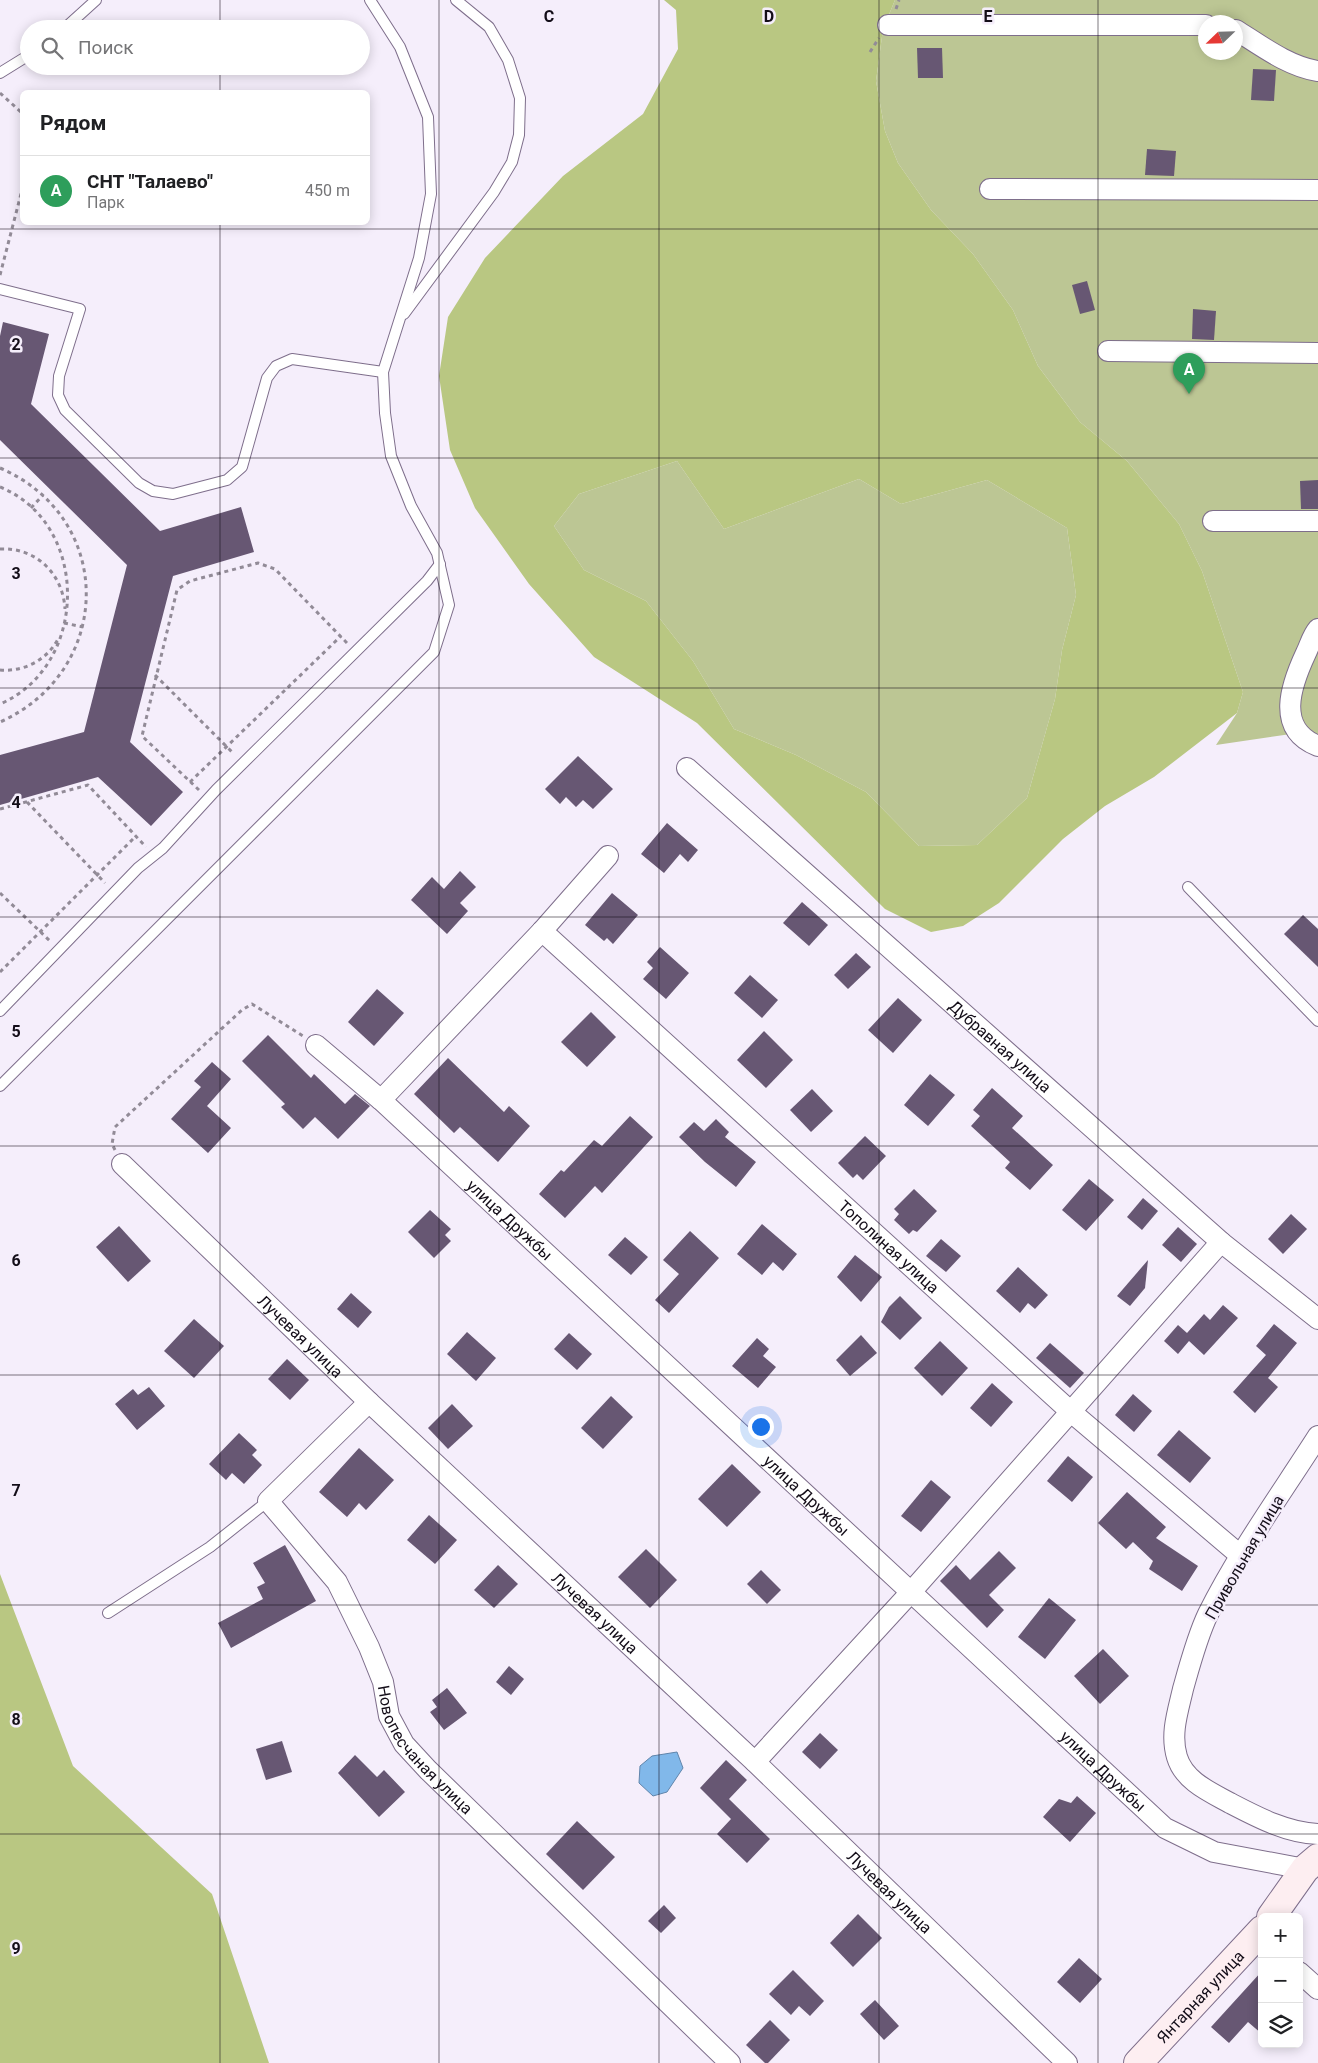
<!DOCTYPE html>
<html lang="ru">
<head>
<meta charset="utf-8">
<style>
	body { margin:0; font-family:Roboto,sans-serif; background:#f6f6f6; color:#202124 }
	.controls { position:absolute; right:15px; bottom:15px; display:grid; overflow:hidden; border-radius:8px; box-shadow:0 2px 12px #0003 }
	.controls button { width:45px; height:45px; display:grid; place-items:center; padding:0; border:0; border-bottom:1px solid #e0e0e0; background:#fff; color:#202124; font:25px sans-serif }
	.compass { position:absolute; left:1198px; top:15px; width:45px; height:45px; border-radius:50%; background:#fff; box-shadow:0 2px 12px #0003; rotate:247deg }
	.you { position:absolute; left:760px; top:1426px; width:18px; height:18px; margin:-12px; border:4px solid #fff; border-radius:50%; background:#1a73e8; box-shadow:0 0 0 8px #1a73e833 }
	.badge { display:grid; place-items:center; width:32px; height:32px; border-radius:50%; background:#d34354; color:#fff; font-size:16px; font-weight:700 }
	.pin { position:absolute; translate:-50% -41px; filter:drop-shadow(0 1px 2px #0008) }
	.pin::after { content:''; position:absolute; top:26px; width:18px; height:15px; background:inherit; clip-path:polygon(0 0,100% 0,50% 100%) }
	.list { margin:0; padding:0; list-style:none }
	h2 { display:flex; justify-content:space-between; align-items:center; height:65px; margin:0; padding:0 20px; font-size:21px }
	h2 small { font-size:16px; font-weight:400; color:#757577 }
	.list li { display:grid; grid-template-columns:32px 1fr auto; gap:15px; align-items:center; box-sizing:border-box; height:70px; padding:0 20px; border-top:1px solid #e0e0e0 }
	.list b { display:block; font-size:19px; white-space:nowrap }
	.list p { margin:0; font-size:16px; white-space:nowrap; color:#757577 }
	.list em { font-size:16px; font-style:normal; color:#757577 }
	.icon { flex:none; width:28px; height:28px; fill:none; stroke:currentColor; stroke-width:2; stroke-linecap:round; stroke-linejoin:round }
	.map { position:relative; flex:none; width:1318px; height:2063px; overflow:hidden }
	.search { position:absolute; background:#fff; box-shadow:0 2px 12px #0003; left:20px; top:20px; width:350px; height:55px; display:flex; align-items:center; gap:12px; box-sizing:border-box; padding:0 18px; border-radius:28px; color:#757577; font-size:19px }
	.panel { position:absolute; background:#fff; box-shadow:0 2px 12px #0003; left:20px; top:90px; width:350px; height:135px; border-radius:8px }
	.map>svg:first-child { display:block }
	.green { fill:#bcc694; fill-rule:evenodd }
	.forest { fill:#b9c782; fill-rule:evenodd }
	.water { fill:#81b8ea; stroke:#6085ab }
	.building { fill:#675773 }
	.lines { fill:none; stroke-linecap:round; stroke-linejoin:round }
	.lane-casing { stroke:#7e6e8b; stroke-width:12 }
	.street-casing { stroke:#7e6e8b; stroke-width:22 }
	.secondary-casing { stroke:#7e6e8b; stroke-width:30 }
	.path { stroke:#928b97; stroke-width:3; stroke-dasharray:4 4; stroke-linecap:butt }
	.lane { stroke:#fff; stroke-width:10 }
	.street { stroke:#fff; stroke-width:20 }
	.secondary { stroke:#fdeef1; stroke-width:28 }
	.grid { fill:none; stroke:#130d18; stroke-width:1; stroke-opacity:0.55 }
	.labels { text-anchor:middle; stroke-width:5; stroke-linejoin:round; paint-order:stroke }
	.street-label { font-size:16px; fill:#130d18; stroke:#f5eefb }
	.grid-label { font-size:16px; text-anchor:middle; font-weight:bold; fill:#130d18; stroke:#f5eefb; stroke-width:5; stroke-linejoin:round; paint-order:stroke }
</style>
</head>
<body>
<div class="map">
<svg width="1318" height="2063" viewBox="0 0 1318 2063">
	<rect width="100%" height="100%" fill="#f5eefb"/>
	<g class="green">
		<path d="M895,0H1318V746L1298,733L1216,745L1237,713L1243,692L1202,571L1179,524L1127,461L1080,422L1038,366L1013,310L973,254L931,210L898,163L885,131L876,81L883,29ZM1206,22H1236V52H1206Z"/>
		<path d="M677,461L724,529L859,479L901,504L987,480L1067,528L1076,595L1062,650L1055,699L1027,798L977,845L919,846L866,792L796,755L734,729L693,661L646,601L584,570L554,526L579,494Z"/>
	</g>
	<g class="forest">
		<path d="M664,0H895L883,29L876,81L885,131L898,163L931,210L973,254L1013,310L1038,366L1080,422L1127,461L1179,524L1202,571L1243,692L1237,713L1154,777L1105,806L1063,839L999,903L963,926L931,932L885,909L697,723L594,657L529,584L475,508L450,450L439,376L448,317L485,258L563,176L643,114L678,49L676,10ZM677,461L724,529L859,479L901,504L987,480L1067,528L1076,595L1062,650L1055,699L1027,798L977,845L919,846L866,792L796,755L734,729L693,661L646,601L584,570L554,526L579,494Z"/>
		<path d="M0,1574L73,1766L212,1894L269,2063H0Z"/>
	</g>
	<path class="water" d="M677,1752L683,1768L667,1792L653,1796L639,1783L640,1766L652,1756Z"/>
	<g class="building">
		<path d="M917,48H942L943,78H918Z"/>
		<path d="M1253,69L1276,70L1274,101L1251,100Z"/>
		<path d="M1147,149L1176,151L1174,176L1145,175Z"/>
		<path d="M1087,281L1095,310L1080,314L1072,285Z"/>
		<path d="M1193,309L1216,311L1214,340L1192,339Z"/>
		<path d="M3,322L49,334L31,404L160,531L241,507L254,552L173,576L130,742L183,792L151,826L98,777L0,805V755L84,732L127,565L0,440V336Z"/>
		<path d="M1318,480V509H1301L1300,481Z"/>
		<path d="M578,756L613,789L593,809L583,800L576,807L566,797L560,804L545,789Z"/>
		<path d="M667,823L698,850L688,862L680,854L664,873L641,854Z"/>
		<path d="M460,871L476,887L460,903L468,911L447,934L411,900L432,877L444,889Z"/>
		<path d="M612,893L638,915L613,944L607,938L604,941L585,925Z"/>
		<path d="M802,902L828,925L809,946L783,923Z"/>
		<path d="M1303,915L1318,929V967L1284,934Z"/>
		<path d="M660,947L689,973L666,999L643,979L653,968L647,962Z"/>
		<path d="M856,953L871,967L848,989L834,975Z"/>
		<path d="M750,975L778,1000L762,1018L734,993Z"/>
		<path d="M377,989L404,1013L374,1046L348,1022Z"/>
		<path d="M898,998L922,1020L893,1053L868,1030Z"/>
		<path d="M591,1012L616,1037L587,1067L561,1042Z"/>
		<path d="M764,1031L793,1060L766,1088L737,1060Z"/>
		<path d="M268,1035L311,1078L314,1074L345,1104L355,1094L370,1106L338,1139L315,1117L303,1129L281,1107L285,1104L242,1061Z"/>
		<path d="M448,1058L504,1112L509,1106L530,1126L498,1162L460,1127L454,1133L414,1094Z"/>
		<path d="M212,1062L231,1079L207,1106L231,1128L208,1153L171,1119L201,1087L194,1081Z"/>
		<path d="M930,1074L955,1095L928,1126L904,1105Z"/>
		<path d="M992,1088L1023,1116L1012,1128L1053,1165L1030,1190L1005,1168L1010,1162L971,1126L980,1116L973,1110Z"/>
		<path d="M812,1089L833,1111L811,1132L790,1110Z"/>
		<path d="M630,1116L653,1137L602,1193L595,1186L565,1218L539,1194L561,1170L564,1172L594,1140L602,1146Z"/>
		<path d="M716,1119L729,1132L725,1137L756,1162L736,1187L705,1162L679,1137L694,1122L704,1131Z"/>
		<path d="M865,1136L886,1156L863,1180L857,1174L853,1178L838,1163Z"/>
		<path d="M1089,1179L1114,1200L1086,1231L1062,1210Z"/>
		<path d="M914,1189L937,1211L917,1232L913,1230L909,1234L894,1220L899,1214L894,1209Z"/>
		<path d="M1143,1198L1158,1211L1142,1230L1127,1217Z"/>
		<path d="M430,1210L451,1229L445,1235L451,1241L434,1258L408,1232Z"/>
		<path d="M1291,1214L1307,1229L1283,1254L1268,1239Z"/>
		<path d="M762,1224L797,1254L783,1271L773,1262L762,1275L737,1254Z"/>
		<path d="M119,1226L151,1261L128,1282L96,1247Z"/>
		<path d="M1178,1227L1197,1244L1181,1262L1162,1245Z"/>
		<path d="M690,1231L719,1258L669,1313L655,1300L679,1274L663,1260Z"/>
		<path d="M625,1237L648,1257L631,1275L608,1255Z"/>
		<path d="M941,1239L961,1256L946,1272L926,1256Z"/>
		<path d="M855,1255L882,1277L861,1302L837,1277Z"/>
		<path d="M1148,1260L1145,1288L1130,1306L1117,1296Z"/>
		<path d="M1018,1267L1048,1295L1035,1309L1028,1303L1020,1313L996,1291Z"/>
		<path d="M351,1293L372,1312L358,1328L337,1309Z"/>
		<path d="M900,1296L922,1318L900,1340L881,1322L889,1307Z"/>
		<path d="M1223,1305L1238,1318L1204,1355L1189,1341L1178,1354L1164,1341L1178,1325L1187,1333L1204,1314L1210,1320Z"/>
		<path d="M194,1319L224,1346L194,1378L164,1351Z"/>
		<path d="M1274,1324L1297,1343L1268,1378L1278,1387L1255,1413L1233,1392L1266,1355L1256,1346Z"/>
		<path d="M467,1332L496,1358L476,1381L447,1354Z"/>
		<path d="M569,1333L592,1354L577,1370L554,1349Z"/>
		<path d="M861,1335L877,1353L850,1376L836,1360Z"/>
		<path d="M757,1338L769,1349L763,1356L776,1367L758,1388L732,1366Z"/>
		<path d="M940,1341L968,1368L942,1396L914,1368Z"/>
		<path d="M1050,1343L1084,1373L1070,1388L1036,1358Z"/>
		<path d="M287,1359L309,1380L290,1400L268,1379Z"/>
		<path d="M992,1383L1013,1402L991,1427L970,1408Z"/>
		<path d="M149,1387L165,1406L137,1430L115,1404L133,1389L138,1395Z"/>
		<path d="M1133,1394L1152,1411L1134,1432L1115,1415Z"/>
		<path d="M611,1396L633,1417L603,1449L581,1428Z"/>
		<path d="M452,1404L473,1426L448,1449L428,1428Z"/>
		<path d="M1179,1430L1211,1458L1190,1483L1157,1455Z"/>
		<path d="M239,1433L257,1450L252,1455L262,1465L244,1484L232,1473L226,1480L209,1464Z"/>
		<path d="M359,1448L394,1480L366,1510L359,1503L347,1517L319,1492Z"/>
		<path d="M1068,1456L1093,1477L1072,1502L1047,1481Z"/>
		<path d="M732,1464L761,1492L727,1527L698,1499Z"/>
		<path d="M931,1480L951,1497L921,1532L901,1516Z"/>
		<path d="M1127,1492L1166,1527L1156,1538L1198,1566L1182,1591L1149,1569L1153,1561L1133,1542L1126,1549L1098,1523Z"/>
		<path d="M429,1515L457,1540L435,1564L407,1540Z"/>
		<path d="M285,1545L316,1601L231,1648L218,1623L263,1599L257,1587L265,1583L253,1563Z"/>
		<path d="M646,1549L677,1580L650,1608L618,1577Z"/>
		<path d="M999,1551L1016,1568L989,1595L1004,1610L987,1628L940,1581L956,1565L970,1580Z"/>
		<path d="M498,1565L518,1584L494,1608L474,1590Z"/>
		<path d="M761,1570L781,1590L767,1604L747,1584Z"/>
		<path d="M1049,1598L1076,1620L1045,1659L1018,1637Z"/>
		<path d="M1103,1649L1129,1676L1100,1704L1074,1676Z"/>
		<path d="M509,1666L524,1679L511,1695L496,1682Z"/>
		<path d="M447,1688L467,1713L444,1730L430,1712L437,1707L432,1700Z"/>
		<path d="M820,1733L838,1750L820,1769L802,1752Z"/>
		<path d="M282,1741L292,1772L266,1780L256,1749Z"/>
		<path d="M355,1755L377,1777L384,1770L405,1792L379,1817L338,1773Z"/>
		<path d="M726,1760L747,1780L729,1799L770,1839L747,1863L717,1834L731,1819L700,1788Z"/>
		<path d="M1077,1796L1096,1813L1070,1842L1043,1817L1059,1799L1071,1803Z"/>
		<path d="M577,1821L615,1857L583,1890L546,1854Z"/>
		<path d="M664,1905L676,1918L661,1933L648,1921Z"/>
		<path d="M858,1914L882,1938L853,1967L830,1943Z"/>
		<path d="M1079,1958L1102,1979L1080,2003L1057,1982Z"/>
		<path d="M793,1970L824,2001L810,2016L799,2006L791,2015L769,1994Z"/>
		<path d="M1262,1971V2034L1248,2022L1229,2043L1211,2027Z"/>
		<path d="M875,2000L899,2026L884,2040L860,2014Z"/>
		<path d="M770,2020L790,2040L768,2063H765L746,2045Z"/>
	</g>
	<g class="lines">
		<defs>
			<g id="lane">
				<path d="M64,29L96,0"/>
				<path d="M0,73L29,55"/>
				<path d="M0,289L80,309L59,376L58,395L65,410L139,483L153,491L173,494L227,480L242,467L267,378L276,366L292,359L383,372"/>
				<path d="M404,314L494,192L512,162L519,135L520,98L508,60L489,27L456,0"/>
				<path d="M1188,887L1318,1021"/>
				<path d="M0,1011L138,868L163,848L216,790L427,581L440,564"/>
				<path d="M0,1086L434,652L449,605L437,553L411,506L391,456L385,413L383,372L419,258L431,194L428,117L400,47L370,0"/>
				<path d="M108,1613L210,1547L268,1501"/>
			</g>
			<g id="street">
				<path d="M888,25H1206"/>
				<path d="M1236,30C1260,45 1289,67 1318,71"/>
				<path d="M990,189L1318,190"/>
				<path d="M1108,351L1318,353"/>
				<path d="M1213,521H1318"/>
				<path d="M1318,629C1312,636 1310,645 1306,653C1291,685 1275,729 1318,746"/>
				<path id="s1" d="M687,768L1221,1242L1318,1319"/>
				<path id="s2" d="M542,931L1070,1411L1241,1556"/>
				<path id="s3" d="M316,1045L381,1100L1165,1828L1214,1852L1305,1869"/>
				<path d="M381,1100L542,931L608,856"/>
				<path id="s4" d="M122,1164L369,1402L755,1762L1067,2063"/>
				<path id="s5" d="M369,1402L268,1501L337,1582L369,1647L383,1682L389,1716L404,1744L428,1770L730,2063"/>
				<path d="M1318,1436C1281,1494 1239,1552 1208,1614C1197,1637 1190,1664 1183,1689C1178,1711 1170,1734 1177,1757C1184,1781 1210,1792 1230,1803C1257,1817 1287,1833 1318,1834"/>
				<path d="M755,1762L911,1592L1221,1242"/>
				<path d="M1299,1972L1318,1989"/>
			</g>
			<g id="secondary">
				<path d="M1271,1917L1305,1869L1318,1858"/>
				<path id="s6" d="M1138,2063L1262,1930"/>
			</g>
		</defs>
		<use href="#lane" class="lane-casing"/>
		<use href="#street" class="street-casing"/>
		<use href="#secondary" class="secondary-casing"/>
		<g class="path">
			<path d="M896,9L899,0"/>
			<path d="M870,52L879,38"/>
			<path d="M0,93L22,113"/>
			<path d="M0,275L22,190"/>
			<path d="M0,468C116,518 114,671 0,722"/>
			<path d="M0,487C91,524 89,666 0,704"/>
			<path d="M31,508L43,495"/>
			<path d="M0,549C36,547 63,574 65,609"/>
			<path d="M64,623L83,627"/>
			<path d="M0,670C24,672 47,660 58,639"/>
			<path d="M155,675L234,754"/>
			<path d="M190,782L341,636"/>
			<path d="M199,790L142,736L177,590L190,581L258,563L275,569L347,643"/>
			<path d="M27,802L105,883"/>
			<path d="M0,809L88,785L146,847"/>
			<path d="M0,893L50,941"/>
			<path d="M0,972L136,836"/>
			<path d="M115,1150L112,1144L115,1127L242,1010L252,1004L303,1036"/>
		</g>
		<use href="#lane" class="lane"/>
		<use href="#street" class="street"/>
		<use href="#secondary" class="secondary"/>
	</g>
	<path class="grid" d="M220,0V29M439,0V2063M659,0V2063M879,0V2063M1098,0V2063M220,66V92M220,222V2063M0,229H1318M0,458H1318M0,688H1318M0,917H1318M0,1146H1318M0,1375H1318M0,1605H1318M0,1834H1318"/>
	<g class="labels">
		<g class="street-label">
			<text dy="6" stroke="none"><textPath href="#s1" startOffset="419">Дубравная улица</textPath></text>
			<text dy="6" stroke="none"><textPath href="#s3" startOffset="261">улица Дружбы</textPath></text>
			<text dy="6" stroke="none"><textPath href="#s2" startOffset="469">Тополиная улица</textPath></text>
			<text dy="6" stroke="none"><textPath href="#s4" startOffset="248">Лучевая улица</textPath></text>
			<text dy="6" stroke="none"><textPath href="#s3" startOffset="666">улица Дружбы</textPath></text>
			<text transform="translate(1244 1557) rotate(-60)" y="6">Привольная улица</text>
			<text dy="6" stroke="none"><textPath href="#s4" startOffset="652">Лучевая улица</textPath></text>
			<text dy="6" stroke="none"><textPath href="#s5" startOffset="440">Новопесчаная улица</textPath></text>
			<text dy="6" stroke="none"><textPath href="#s3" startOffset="1071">улица Дружбы</textPath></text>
			<text dy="6" stroke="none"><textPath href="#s4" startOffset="1058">Лучевая улица</textPath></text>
			<text dy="6" stroke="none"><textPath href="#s6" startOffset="91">Янтарная улица</textPath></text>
		</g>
	</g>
	<g class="grid-label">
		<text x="549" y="22">C</text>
		<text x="769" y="22">D</text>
		<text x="988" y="22">E</text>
		<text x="16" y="350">2</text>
		<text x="16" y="579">3</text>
		<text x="16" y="808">4</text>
		<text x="16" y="1037">5</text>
		<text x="16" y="1266">6</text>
		<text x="16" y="1496">7</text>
		<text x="16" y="1725">8</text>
		<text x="16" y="1954">9</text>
	</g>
</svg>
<div class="controls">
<button>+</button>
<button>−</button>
<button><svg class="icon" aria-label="layers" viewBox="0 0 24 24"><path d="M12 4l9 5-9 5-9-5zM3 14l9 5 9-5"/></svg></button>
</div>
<svg class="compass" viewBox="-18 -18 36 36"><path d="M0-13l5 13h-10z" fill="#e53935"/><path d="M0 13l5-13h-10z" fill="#757577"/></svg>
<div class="you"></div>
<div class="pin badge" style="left:1189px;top:394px;background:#2e9e5b">A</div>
<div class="search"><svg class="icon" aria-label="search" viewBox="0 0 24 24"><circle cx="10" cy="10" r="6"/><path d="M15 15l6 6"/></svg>Поиск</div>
<section class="panel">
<h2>Рядом<small></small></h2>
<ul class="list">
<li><span class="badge" style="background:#2e9e5b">A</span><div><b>СНТ &quot;Талаево&quot;</b><p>Парк</p></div><em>450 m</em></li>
</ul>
</section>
</div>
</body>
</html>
